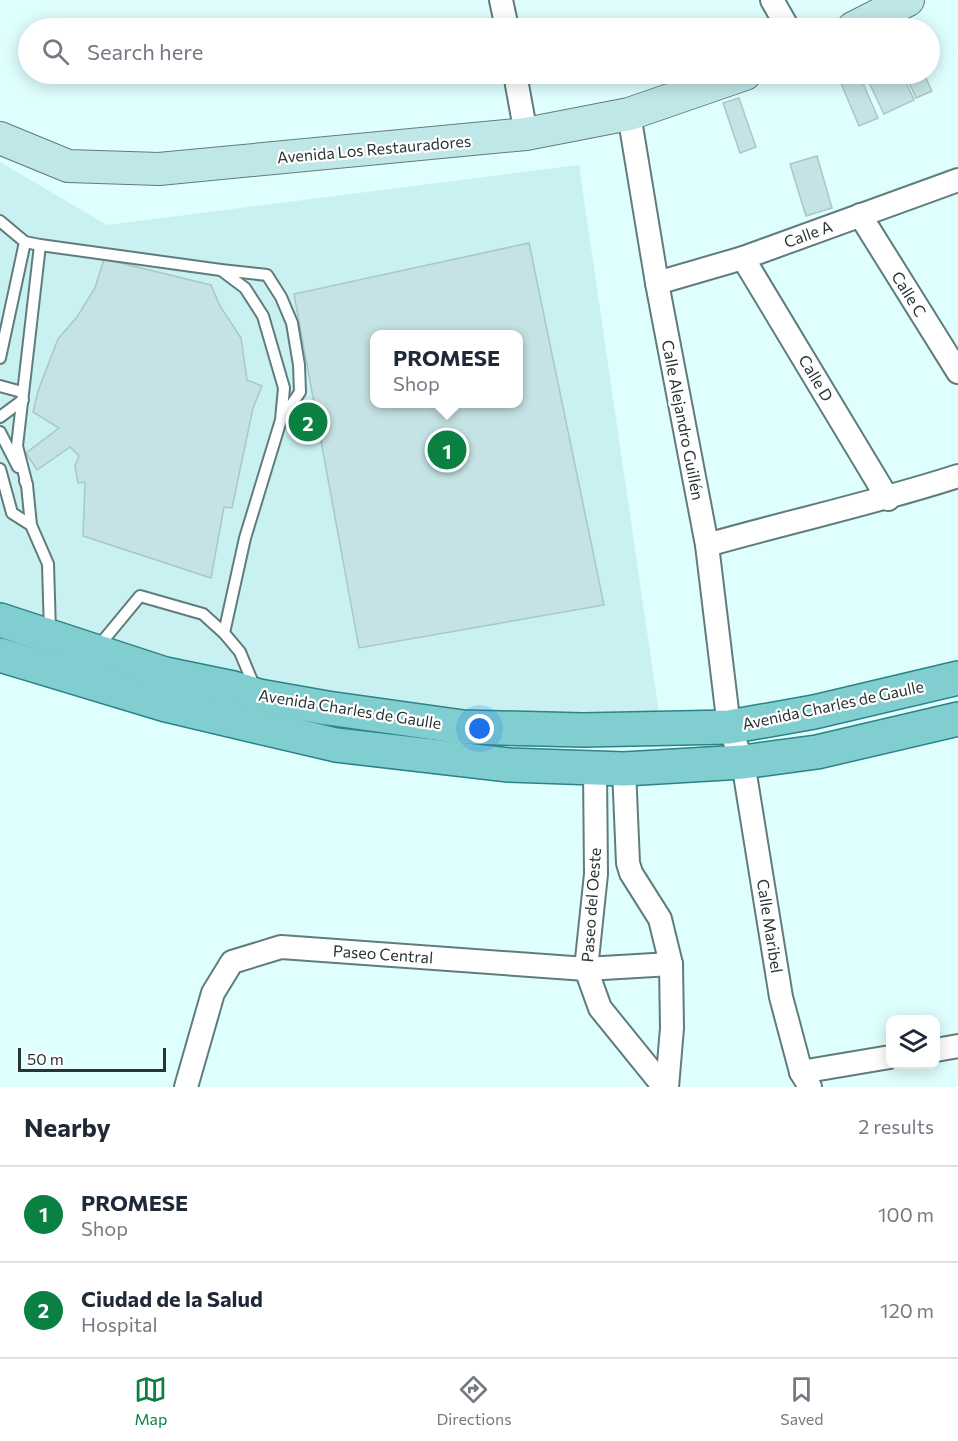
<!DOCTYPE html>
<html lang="en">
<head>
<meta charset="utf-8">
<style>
	body { margin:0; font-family:Commissioner,sans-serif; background:#f2f2f3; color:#1f2937 }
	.controls { position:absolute; right:18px; bottom:18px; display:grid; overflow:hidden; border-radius:12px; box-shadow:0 3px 15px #0003 }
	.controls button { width:54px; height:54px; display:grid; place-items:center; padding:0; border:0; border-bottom:2px solid #e0e1e3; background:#fff; color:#1f2937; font:30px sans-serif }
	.scale { position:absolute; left:18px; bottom:15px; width:148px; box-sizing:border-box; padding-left:6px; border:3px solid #283435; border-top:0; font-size:16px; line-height:21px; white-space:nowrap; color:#283435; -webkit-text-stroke:4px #fff; paint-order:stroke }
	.you { position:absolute; left:480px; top:729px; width:21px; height:21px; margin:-15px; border:4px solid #fff; border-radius:50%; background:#1a73e8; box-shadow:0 0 0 9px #1a73e833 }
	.badge { display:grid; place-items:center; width:39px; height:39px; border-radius:50%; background:#0b8043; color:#fff; font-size:20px; font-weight:700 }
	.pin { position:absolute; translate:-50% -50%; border:3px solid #fff; box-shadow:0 2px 6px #0006 }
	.popup { position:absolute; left:370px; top:330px; width:153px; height:78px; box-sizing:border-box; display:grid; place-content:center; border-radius:12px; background:#fff; filter:drop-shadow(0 2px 4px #0005); font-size:20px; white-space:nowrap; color:#747a83 }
	.popup b { font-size:22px; color:#1f2937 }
	.popup::after { content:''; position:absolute; left:50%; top:100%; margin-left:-12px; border:12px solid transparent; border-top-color:#fff }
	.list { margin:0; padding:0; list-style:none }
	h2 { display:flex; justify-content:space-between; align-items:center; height:78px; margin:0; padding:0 24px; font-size:26px }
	h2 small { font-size:20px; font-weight:400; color:#747a83 }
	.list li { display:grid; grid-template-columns:39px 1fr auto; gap:18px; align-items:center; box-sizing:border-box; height:96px; padding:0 24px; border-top:2px solid #e0e1e3 }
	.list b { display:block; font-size:22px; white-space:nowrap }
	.list p { margin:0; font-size:20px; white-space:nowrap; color:#747a83 }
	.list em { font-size:20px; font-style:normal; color:#747a83 }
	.icon { flex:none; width:33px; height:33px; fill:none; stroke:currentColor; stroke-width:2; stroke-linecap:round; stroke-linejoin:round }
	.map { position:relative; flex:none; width:958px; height:1087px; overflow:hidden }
	.search { position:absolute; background:#fff; box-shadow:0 3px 15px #0003; left:18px; right:18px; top:18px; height:66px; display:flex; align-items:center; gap:15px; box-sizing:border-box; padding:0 21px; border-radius:33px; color:#747a83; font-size:22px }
	.sheet { height:270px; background:#fff }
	nav { display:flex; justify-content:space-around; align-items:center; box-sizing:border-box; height:84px; border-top:2px solid #e0e1e3; background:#fff; font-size:16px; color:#747a83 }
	nav a { display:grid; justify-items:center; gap:3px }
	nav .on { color:#0b8043 }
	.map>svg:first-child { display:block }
	.built { fill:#c9f1f2; fill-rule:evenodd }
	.building { fill:#c5e3e4; stroke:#a9c7c7; stroke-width:1.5; fill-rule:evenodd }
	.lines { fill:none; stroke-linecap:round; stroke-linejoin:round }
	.lane-casing { stroke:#607c7d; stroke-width:14 }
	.street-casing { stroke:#607c7d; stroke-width:26 }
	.secondary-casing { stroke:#607c7d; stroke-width:34 }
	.primary-casing { stroke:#2b8386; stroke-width:36 }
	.lane { stroke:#fff; stroke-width:10 }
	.street { stroke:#fff; stroke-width:22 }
	.secondary { stroke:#c0e7e8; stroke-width:32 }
	.primary { stroke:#81ced1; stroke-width:33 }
	.labels { text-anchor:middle; stroke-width:4.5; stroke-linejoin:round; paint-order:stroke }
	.street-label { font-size:16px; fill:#283435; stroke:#fff }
</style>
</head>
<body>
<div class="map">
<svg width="958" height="1087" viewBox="0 0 958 1087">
	<rect width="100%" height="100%" fill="#dffefe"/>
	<path class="built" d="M0,162L107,225L579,165L661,727L233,688L0,620ZM375,334H519V404H375Z"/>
	<g class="building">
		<path d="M857,74H859L878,118L859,126L840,81Z"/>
		<path d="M865,74H902L914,100L884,114Z"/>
		<path d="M905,74H924L932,91L916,98Z"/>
		<path d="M739,98L756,147L740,153L723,103Z"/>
		<path d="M817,156L832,208L806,216L790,164Z"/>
		<path d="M529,243L604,605L359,648L294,294ZM375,334H519V404H375Z"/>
		<path d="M104,259L211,285L220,306L241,338L247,380L262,386L253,408L232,508L224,507L211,578L83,536L85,482L78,483L75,466L79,456L70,447L37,470L26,453L59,428L33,412L38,391L58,339L77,317L95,288Z"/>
	</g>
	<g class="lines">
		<defs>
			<g id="lane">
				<path d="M0,221L25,242L40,245L17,446L27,485"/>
				<path d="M40,245L221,270L267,275L281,297L292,323L299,365L300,392L283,417"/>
				<path d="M221,270L245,288L263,316L284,388L281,420L245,538L224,633L240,652L255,688"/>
				<path d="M0,358L25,242"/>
				<path d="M0,386L22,392"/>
				<path d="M0,417L23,400"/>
				<path d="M0,432L18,467"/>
				<path d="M0,469L12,513L31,525"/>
				<path d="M25,481L27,485L31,525L48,564L50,632"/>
				<path d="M97,648L140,596L203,614L224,633"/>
			</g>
			<g id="street">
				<path d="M501,0L507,28"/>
				<path d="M772,0L788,28"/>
				<path d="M515,74L526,134"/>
				<path d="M629,114L657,283L707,545L729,727L743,762L781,997L801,1072L810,1087"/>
				<path d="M860,215L958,372"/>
				<path d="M743,258L888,499"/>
				<path d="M657,283L743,258L958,180"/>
				<path d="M707,545C791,521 875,503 958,476"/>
				<path d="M595,769L596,874L586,969L600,1008L664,1087"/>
				<path d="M624,769L628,863L631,873L660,919L671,964L672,1028L667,1087"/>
				<path d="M936,1050L958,1046"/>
				<path d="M801,1072L890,1057"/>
				<path d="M186,1087L213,993L232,962L281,947L586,969L671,964"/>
			</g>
			<g id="secondary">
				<path d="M853,28L908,0"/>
				<path d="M0,138L68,166L159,169L526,134L629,114L745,74"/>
			</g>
			<g id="primary">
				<path d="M0,620L165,674L233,688L259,696L327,708L463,727L583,730L729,727L814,712L958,678"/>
				<path d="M0,655L166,705L336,745L509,765L624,769L743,762L817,752L958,719"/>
			</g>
		</defs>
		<use href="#lane" class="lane-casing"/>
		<use href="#street" class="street-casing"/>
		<use href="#secondary" class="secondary-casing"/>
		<use href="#primary" class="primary-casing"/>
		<use href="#lane" class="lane"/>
		<use href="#street" class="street"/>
		<use href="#secondary" class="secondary"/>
		<use href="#primary" class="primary"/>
	</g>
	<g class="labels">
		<g class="street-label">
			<text transform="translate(374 149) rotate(-5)" y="6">Avenida Los Restauradores</text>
			<text transform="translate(808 234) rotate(-20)" y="6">Calle A</text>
			<text transform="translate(909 294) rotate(58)" y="6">Calle C</text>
			<text transform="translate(816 378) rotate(59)" y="6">Calle D</text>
			<text transform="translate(683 420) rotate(79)" y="6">Calle Alejandro Guillén</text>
			<text transform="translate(833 705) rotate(-12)" y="6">Avenida Charles de Gaulle</text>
			<text transform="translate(350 709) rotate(9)" y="6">Avenida Charles de Gaulle</text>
			<text transform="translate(591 905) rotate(-86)" y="6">Paseo del Oeste</text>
			<text transform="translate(770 926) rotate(81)" y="6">Calle Maribel</text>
			<text transform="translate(383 954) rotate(4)" y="6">Paseo Central</text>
		</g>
	</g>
</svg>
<div class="controls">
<button><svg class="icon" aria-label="layers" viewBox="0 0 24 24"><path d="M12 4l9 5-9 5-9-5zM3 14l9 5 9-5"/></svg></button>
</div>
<div class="scale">50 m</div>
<div class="you"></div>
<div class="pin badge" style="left:447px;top:450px">1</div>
<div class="popup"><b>PROMESE</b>Shop</div>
<div class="pin badge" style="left:308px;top:422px">2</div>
<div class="search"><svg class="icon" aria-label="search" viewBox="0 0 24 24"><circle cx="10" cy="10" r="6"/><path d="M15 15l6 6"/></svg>Search here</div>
</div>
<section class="sheet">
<h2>Nearby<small>2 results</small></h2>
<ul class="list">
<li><span class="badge">1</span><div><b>PROMESE</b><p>Shop</p></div><em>100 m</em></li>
<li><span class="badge">2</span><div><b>Ciudad de la Salud</b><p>Hospital</p></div><em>120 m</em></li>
</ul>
</section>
<nav>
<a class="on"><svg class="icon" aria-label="map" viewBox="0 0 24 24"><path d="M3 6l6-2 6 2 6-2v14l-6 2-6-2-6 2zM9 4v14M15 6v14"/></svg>Map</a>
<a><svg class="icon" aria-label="directions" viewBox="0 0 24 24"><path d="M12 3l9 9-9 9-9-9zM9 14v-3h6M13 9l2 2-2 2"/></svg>Directions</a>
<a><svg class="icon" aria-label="saved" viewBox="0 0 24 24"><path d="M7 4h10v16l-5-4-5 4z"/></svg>Saved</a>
</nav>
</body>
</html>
